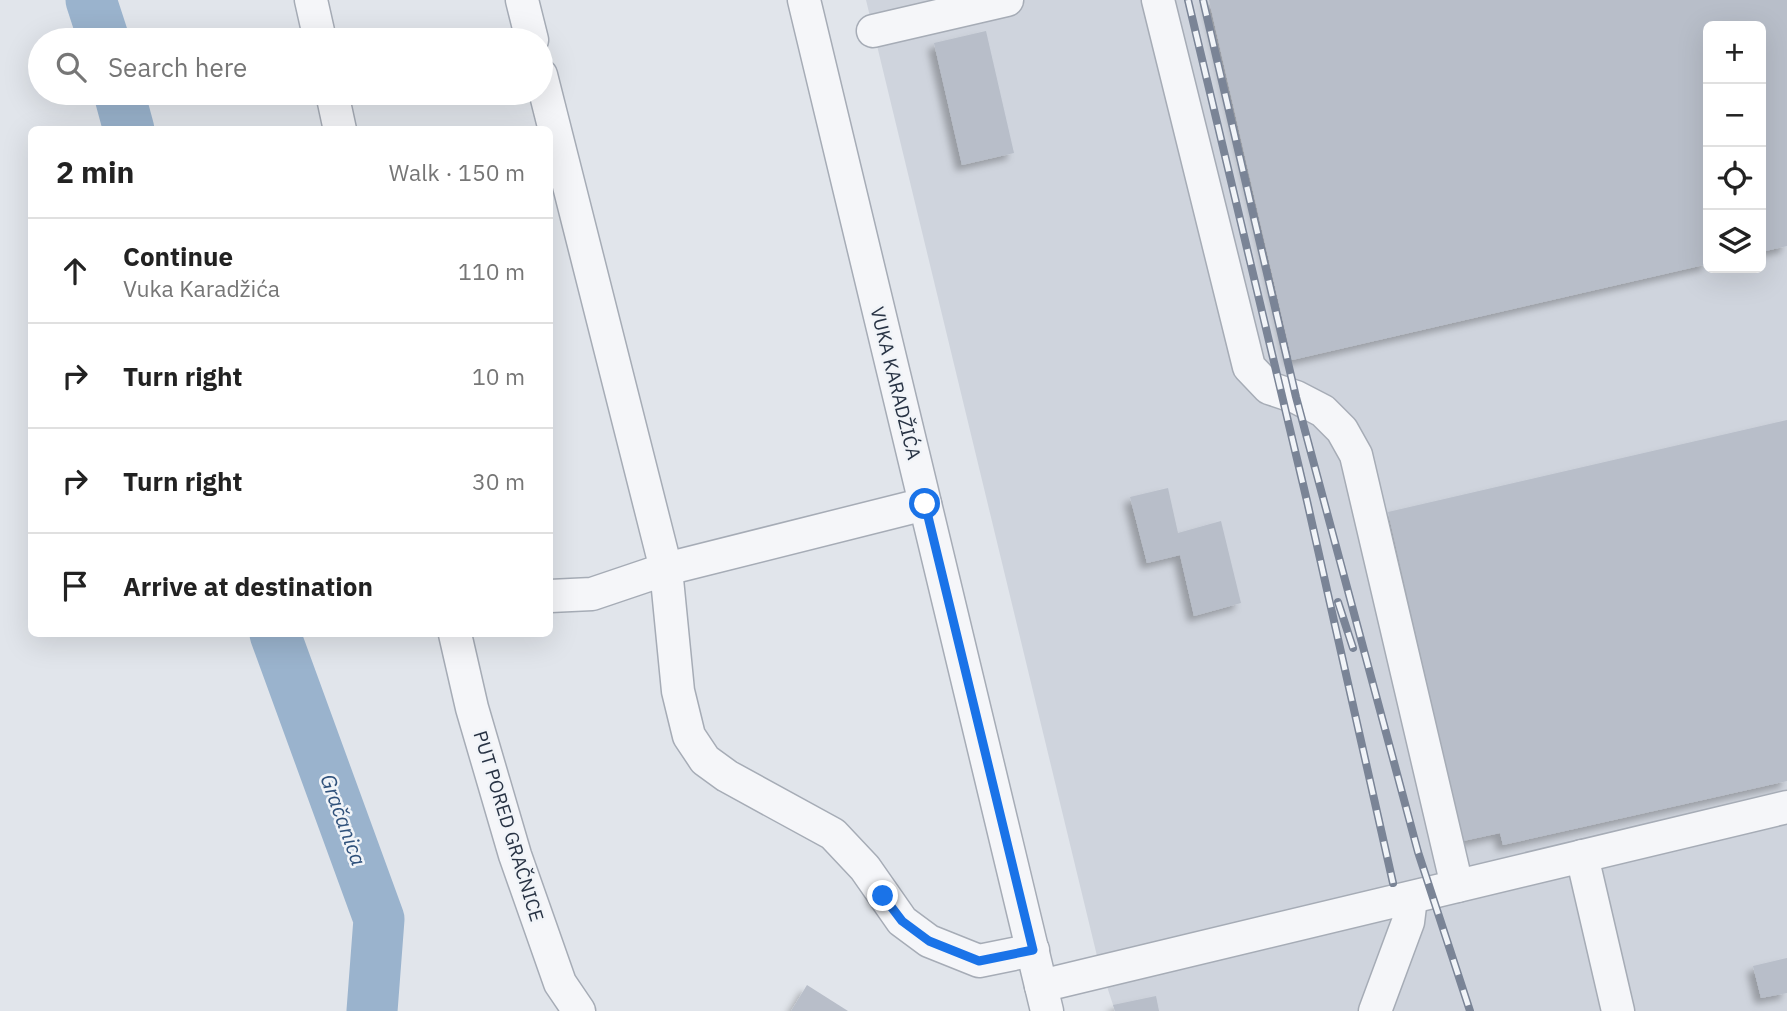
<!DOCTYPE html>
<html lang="en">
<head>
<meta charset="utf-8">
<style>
	body { margin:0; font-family:"IBM Plex Sans",sans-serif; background:#f2f2f2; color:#222 }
	.controls { position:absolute; right:21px; top:21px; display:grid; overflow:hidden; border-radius:10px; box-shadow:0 7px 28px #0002 }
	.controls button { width:63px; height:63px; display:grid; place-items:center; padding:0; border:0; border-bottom:2px solid #e0e0e0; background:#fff; color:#222; font:35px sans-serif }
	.stop { position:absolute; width:21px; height:21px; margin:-16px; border:5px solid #1a73e8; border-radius:50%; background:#fff }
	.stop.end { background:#1a73e8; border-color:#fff; box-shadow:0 2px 7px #0008 }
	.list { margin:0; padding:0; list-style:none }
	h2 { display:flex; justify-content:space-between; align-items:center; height:91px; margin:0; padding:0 28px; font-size:30px }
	h2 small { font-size:23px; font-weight:400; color:#767676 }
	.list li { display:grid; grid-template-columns:46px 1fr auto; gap:21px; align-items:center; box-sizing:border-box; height:105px; padding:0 28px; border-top:2px solid #e0e0e0 }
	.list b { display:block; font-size:26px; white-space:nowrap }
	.list p { margin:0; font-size:23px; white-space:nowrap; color:#767676 }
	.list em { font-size:23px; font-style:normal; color:#767676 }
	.icon { flex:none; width:38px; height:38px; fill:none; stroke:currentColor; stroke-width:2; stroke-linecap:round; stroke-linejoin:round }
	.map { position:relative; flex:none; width:1787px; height:1011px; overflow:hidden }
	.search { position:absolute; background:#fff; box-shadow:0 7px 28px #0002; left:28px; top:28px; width:525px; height:77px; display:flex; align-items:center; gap:18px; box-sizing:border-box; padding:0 24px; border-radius:38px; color:#767676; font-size:26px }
	.panel { position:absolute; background:#fff; box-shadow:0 7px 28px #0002; left:28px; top:126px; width:525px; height:511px; border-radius:10px }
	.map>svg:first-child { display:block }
	.built { fill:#cfd4dd; fill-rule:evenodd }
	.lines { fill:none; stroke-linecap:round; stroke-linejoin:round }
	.river { stroke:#9ab3cd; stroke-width:51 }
	.building { fill:#b8bec9; filter:url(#shadow) }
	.minor-casing { stroke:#a6acb6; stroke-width:35 }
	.minor { stroke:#f5f6f9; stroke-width:32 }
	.rail-casing { stroke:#7a8496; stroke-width:8 }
	.rail { stroke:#f1f4f8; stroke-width:5; stroke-dasharray:16; stroke-linecap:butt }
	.route { stroke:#1a73e8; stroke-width:9 }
	.labels { text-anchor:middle; stroke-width:5; stroke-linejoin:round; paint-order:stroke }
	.street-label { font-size:19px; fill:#283344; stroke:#f1f4f8 }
	.water-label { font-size:21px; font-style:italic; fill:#2f517b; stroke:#f1f4f8 }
</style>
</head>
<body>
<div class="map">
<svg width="1787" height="1011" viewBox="0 0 1787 1011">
	<defs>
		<filter id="shadow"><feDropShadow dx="-6" dy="6" stdDeviation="3.5" flood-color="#0004"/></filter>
	</defs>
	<rect width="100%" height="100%" fill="#e1e5eb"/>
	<path class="built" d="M866,0H1787V1011H1115L1097,956ZM1708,26H1761V268H1708Z"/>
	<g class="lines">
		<g class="river">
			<path d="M91,0L104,40"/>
			<path d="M119,93L129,130"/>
			<path d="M275,634L379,919L372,1011"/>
		</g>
	</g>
	<g class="building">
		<path d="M1209,0H1787V246L1761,252V26H1708V264L1292,360Z"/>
		<path d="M986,31L1014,153L962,165L934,43Z"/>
		<path d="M1787,420V781L1503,845L1500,833L1463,841L1388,512Z"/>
		<path d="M1168,488L1178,533L1221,521L1241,603L1194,616L1180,555L1147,563L1130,497Z"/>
		<path d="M1787,958V993L1761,998L1753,966Z"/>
		<path d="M807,985L848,1011H791Z"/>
		<path d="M1156,996L1159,1011H1115L1113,1005Z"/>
	</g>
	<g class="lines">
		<defs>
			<g id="minor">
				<path d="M311,0L320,40"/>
				<path d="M522,0L532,40"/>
				<path d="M804,0L1047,1011"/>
				<path d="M1158,0L1249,367L1269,388L1296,397L1323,411L1342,430L1356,455L1457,886"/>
				<path d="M873,31L1007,0"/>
				<path d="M541,75L666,569L678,691L689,736L705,760L727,776L833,834L865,868L902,921L929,941L979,961L1033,950"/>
				<path d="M332,93L340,130"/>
				<path d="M550,596L592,594L666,569L925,504"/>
				<path d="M455,634L472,708L515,855L560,983L579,1011"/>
				<path d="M1582,856L1618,1011"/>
				<path d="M1041,986L1787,807"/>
				<path d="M1375,1011L1408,922L1411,898"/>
			</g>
		</defs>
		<use href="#minor" class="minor-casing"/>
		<use href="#minor" class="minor"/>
		<defs>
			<g id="rail">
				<path d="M1188,0L1307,501L1393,883"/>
				<path d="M1203,0L1296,397L1418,852L1470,1011"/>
				<path d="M1338,602L1353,648"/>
			</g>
		</defs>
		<use href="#rail" class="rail-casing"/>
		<use href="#rail" class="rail"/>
	</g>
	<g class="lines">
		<path class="route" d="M883,896L902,921L929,941L979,961L1033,950L925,504"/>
	</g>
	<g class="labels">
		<g class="street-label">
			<text transform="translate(896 383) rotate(76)" y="7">VUKA KARADŽIĆA</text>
			<text transform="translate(509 826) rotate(73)" y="7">PUT PORED GRAČNICE</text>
		</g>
		<g class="water-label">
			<text transform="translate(343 820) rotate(70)" y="7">Gračanica</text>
		</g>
	</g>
</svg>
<div class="controls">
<button>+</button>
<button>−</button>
<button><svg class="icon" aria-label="locate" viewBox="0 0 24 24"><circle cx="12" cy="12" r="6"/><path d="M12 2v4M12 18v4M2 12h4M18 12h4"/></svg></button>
<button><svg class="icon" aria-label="layers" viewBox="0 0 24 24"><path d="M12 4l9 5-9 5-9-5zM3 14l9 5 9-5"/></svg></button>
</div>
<div class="stop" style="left:925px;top:504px"></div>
<div class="stop end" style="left:883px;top:896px"></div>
<div class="search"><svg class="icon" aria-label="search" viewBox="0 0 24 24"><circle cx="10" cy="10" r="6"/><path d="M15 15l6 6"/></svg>Search here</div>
<section class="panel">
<h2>2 min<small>Walk · 150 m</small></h2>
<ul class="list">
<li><svg class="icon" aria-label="ahead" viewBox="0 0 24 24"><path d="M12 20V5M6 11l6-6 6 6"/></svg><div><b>Continue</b><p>Vuka Karadžića</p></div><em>110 m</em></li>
<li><svg class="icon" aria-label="right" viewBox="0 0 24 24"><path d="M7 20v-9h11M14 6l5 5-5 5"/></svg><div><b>Turn right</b></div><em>10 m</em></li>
<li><svg class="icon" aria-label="right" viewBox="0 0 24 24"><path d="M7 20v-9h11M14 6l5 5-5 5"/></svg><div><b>Turn right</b></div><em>30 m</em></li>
<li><svg class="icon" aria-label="arrive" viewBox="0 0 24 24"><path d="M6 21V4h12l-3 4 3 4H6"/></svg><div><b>Arrive at destination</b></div></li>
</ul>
</section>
</div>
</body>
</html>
